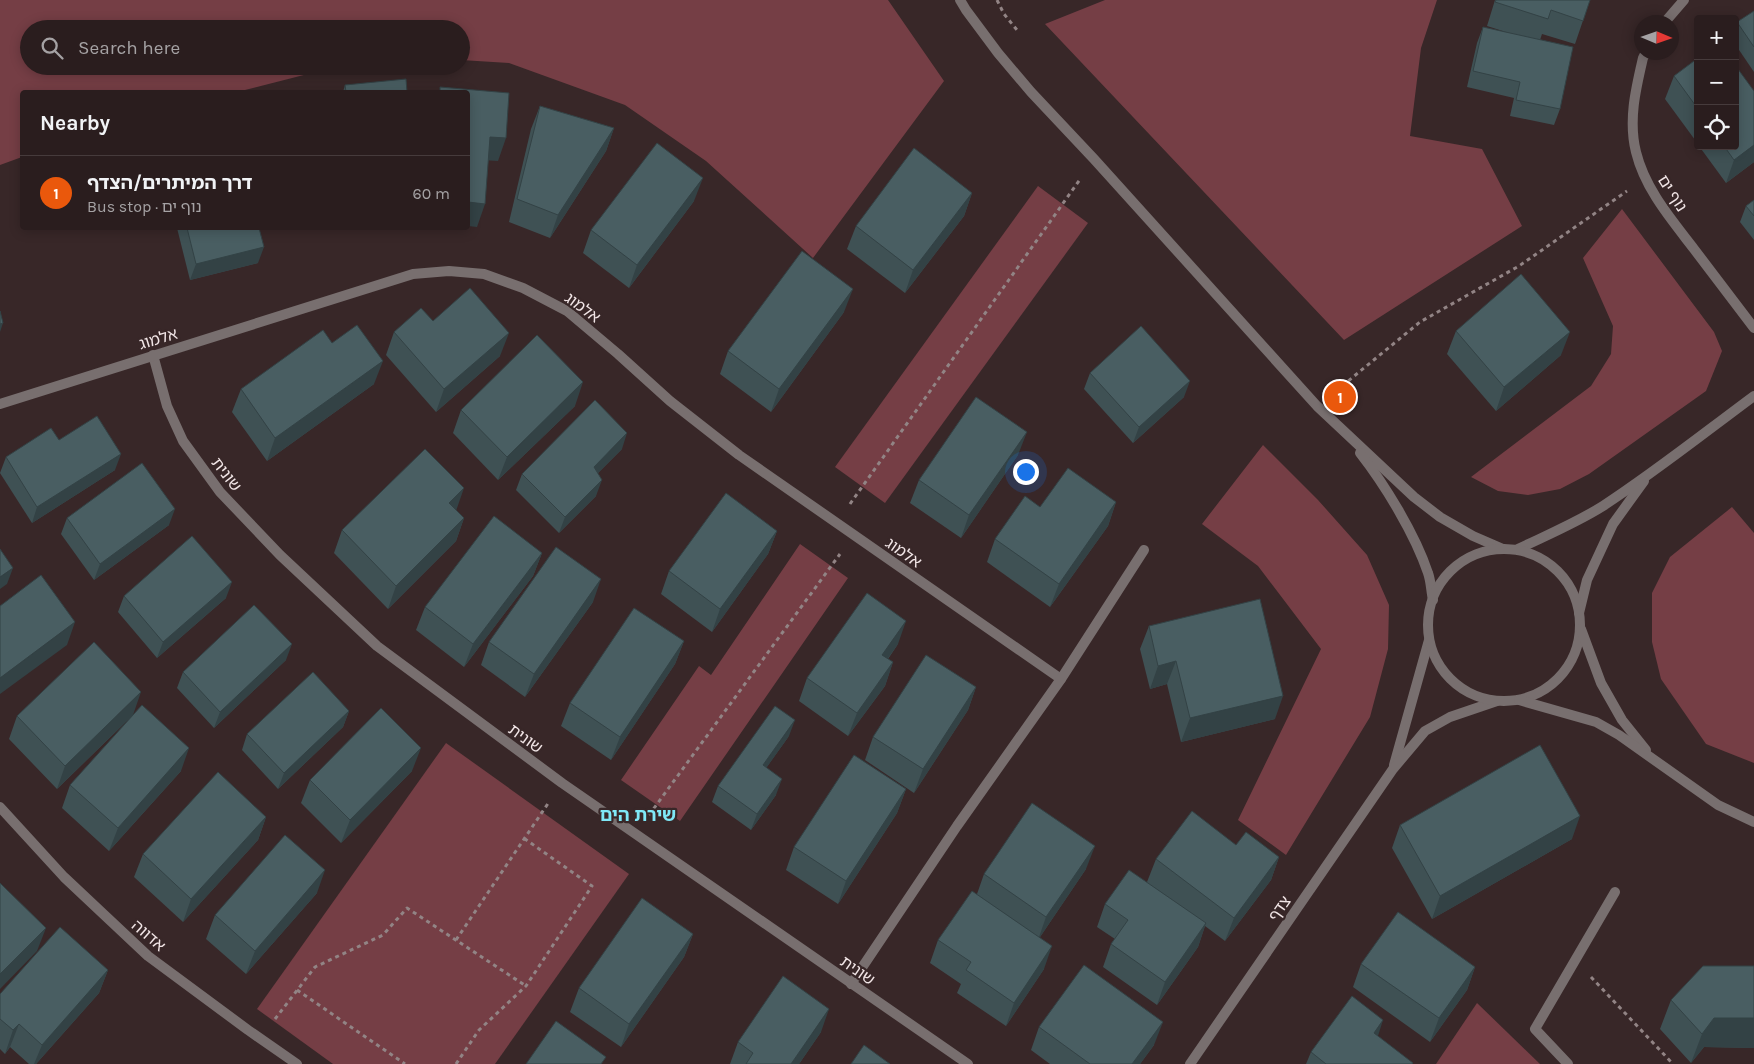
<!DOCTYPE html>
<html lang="en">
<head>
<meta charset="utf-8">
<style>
	body { margin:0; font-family:Karla,"Noto Sans Hebrew",sans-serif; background:#322627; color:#f1f3f6 }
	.controls { position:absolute; right:15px; top:15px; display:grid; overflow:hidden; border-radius:5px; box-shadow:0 2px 12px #0003 }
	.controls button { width:45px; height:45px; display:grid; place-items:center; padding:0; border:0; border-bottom:1px solid #463b3c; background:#2a1d1e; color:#f1f3f6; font:25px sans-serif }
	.compass { position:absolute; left:1634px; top:15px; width:45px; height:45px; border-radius:50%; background:#2a1d1e; box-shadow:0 2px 12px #0003; rotate:92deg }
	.you { position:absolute; left:1025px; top:471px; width:18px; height:18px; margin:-12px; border:4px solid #fff; border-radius:50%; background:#1a73e8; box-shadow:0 0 0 8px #1a73e833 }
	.badge { display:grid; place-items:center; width:32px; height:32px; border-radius:50%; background:#ea580c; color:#fff; font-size:16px; font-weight:700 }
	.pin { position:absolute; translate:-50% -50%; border:2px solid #fff; box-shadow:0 1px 5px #0006 }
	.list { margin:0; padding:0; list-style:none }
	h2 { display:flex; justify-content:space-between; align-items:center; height:65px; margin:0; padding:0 20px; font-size:21px }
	h2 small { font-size:16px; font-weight:400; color:#a5a2a4 }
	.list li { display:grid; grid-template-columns:32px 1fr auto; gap:15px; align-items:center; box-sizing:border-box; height:75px; padding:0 20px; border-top:1px solid #463b3c }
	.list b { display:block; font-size:19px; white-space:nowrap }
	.list p { margin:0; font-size:16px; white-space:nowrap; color:#a5a2a4 }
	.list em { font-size:16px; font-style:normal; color:#a5a2a4 }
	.icon { flex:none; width:28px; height:28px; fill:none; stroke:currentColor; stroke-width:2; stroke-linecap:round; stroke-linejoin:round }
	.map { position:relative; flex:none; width:1754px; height:1064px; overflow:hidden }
	.search { position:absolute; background:#2a1d1e; box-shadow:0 2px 12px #0003; left:20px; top:20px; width:450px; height:55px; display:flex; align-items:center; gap:12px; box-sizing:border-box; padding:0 18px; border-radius:28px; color:#a5a2a4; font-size:19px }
	.panel { position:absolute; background:#2a1d1e; box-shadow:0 2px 12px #0003; left:20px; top:90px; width:450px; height:140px; border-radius:5px }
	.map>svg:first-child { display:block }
	.green { fill:#753e45 }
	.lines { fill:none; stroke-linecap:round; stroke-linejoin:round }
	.path { stroke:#928485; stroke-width:3; stroke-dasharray:4 4; stroke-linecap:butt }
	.service { stroke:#786f6f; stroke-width:10 }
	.minor { stroke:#786f6f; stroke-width:10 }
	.tertiary { stroke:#786f6f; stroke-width:10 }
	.wall { fill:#3f5154 }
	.shaded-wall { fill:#334245 }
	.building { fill:#495e62; stroke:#334245 }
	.labels { text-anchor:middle; stroke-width:4.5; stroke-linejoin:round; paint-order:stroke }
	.street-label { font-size:16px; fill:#f1e5e6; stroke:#382728 }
	.neighbourhood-label { font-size:18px; font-weight:bold; fill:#7fe8f7; stroke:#382728 }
</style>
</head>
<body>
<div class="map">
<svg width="1754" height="1064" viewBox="0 0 1754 1064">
	<rect width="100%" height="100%" fill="#382728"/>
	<g class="green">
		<path d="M0,0H888L944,81L813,258L706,161L625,105L509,63L461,60V29H29V66H339L237,92H22V157L0,165Z"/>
		<path d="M1105,0H1437L1421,48L1410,136L1482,149L1522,226L1344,340L1045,24Z"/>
		<path d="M1038,186L1088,223L885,503L835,467Z"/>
		<path d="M1622,209L1714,332L1722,351L1706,391L1589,474L1560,489L1528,495L1498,491L1471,477L1591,386L1611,354L1613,326L1583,258Z"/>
		<path d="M1263,445L1318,500L1367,555L1389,605L1388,649L1370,717L1286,855L1238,820L1321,649L1258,566L1202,524Z"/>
		<path d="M1732,507L1754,533V763L1706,744L1661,679L1652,642V593L1670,557Z"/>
		<path d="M800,544L848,578L680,821L621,780L699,666L711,675Z"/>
		<path d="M446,743L629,874L495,1064H333L257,1009Z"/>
		<path d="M1477,1003L1540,1064H1436Z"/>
	</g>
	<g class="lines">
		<g class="path">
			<path d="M997,0L1004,14L1017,30"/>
			<path d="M1336,391L1420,322L1519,266L1627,191"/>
			<path d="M850,504L1081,178"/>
			<path d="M649,815L840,554"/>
			<path d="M456,940L549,802"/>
			<path d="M1591,977L1673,1064"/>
			<path d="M297,990L405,1064"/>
			<path d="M275,1019L315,967L383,935L407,908L526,986"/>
			<path d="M456,1064L479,1030L526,986L592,886L525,839"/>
		</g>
		<path class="service" d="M1568,1064L1535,1029L1615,892"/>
		<g class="minor">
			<path d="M1665,22L1684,0"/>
			<path d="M1646,52L1643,58C1636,88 1628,120 1636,152C1645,189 1671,219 1694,249C1714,275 1734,302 1754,328"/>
			<path d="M153,355L167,406L183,441L220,492L280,555L377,646L562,783L968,1064"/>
			<path d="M0,404L413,274L449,271L484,274L523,288L567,311L618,354L670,401L739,455L1061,679"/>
			<path d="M1518,549C1547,535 1576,523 1603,506C1655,472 1704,433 1754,396"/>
			<path d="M1579,613L1587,580L1613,524L1644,481"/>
			<path d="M1394,765L1429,640"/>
			<path d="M0,807L64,877L148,956L248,1030L297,1064"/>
			<path d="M851,984L957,826L1061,679L1144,550"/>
			<path d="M1190,1064L1393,769L1425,731L1450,717L1497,701"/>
		</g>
		<g class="tertiary">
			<path d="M960,0L966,10L998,53L1031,92L1094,159L1317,406L1414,497L1440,517L1473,536L1503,549"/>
			<path d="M1360,453C1385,485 1415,534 1428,573C1431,581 1431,591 1433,600"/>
			<circle cx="1504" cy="625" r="76"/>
			<path d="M1581,629L1601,683L1622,720L1646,750"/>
			<path d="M1519,700L1596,722L1619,735L1718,805L1754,822"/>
		</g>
	</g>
	<g class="wall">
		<path d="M1495,0H1590L1575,44L1542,34L1540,40L1560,109L1554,125L1510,116L1514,98L1467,87L1477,43L1483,27L1512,34L1487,26Z"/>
		<path d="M1754,11V72L1735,44V28L1737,22Z"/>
		<path d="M1698,58V144L1665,99L1674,76Z"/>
		<path d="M345,85L407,92H343Z"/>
		<path d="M540,106L614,128L606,151L550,238L509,222L531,129Z"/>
		<path d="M1699,146H1735L1754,162L1726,183Z"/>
		<path d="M972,193L964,216L905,293L847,249L856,226Z"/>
		<path d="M1754,200V240L1740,222L1746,206Z"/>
		<path d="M694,201L629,288L583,253L591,230Z"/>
		<path d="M177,228H259L258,263L190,280Z"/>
		<path d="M844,312L771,412L720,374L728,351Z"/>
		<path d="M433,321L500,356L436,412L386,355L394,332Z"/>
		<path d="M1456,331L1561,355L1496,411L1447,354Z"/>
		<path d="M332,343L374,384L267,461L232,412L241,389Z"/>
		<path d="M1090,373L1184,397L1133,443L1084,389Z"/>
		<path d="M575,406L498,480L453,433L461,410Z"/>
		<path d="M59,440L115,470L32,523L0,473L6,457Z"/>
		<path d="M622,449L598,473L596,496L559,533L516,490L522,474Z"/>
		<path d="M1018,455L961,538L910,503L919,480Z"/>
		<path d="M1116,502L1108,526L1050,607L987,562L995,539L1040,507Z"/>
		<path d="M456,510L464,518L456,541L388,609L334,553L342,530Z"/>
		<path d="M67,518L169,525L94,580L61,534Z"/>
		<path d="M777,531L768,554L712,632L661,594L669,571Z"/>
		<path d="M542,553L533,576L464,667L416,630L425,607Z"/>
		<path d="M124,596L226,598L157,658L118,612Z"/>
		<path d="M593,602L525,697L481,665L489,642Z"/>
		<path d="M1149,626L1275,719L1181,742L1167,684L1150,689L1140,649Z"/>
		<path d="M684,641L675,664L611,760L561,726L570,703Z"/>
		<path d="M898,644L888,659L893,662L885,686L848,736L799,701L807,678Z"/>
		<path d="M286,660L214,728L177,688L183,672Z"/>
		<path d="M976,687L968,710L914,793L865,760L873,737Z"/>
		<path d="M349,711L343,727L278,789L242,750L247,734Z"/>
		<path d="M133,715L181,771L109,851L62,808L70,785L133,715L57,789L9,739L17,716Z"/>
		<path d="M789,736L766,768L776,795L751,830L712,802L718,786Z"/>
		<path d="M412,771L341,843L301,803L310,780Z"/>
		<path d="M906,789L897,813L838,904L786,870L794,847Z"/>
		<path d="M266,817L258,840L183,922L134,877L143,854Z"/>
		<path d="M1400,825L1572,839L1432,919L1392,848Z"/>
		<path d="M1279,857L1271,880L1225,941L1205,926L1198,947L1157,1005L1103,967L1111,944L1115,939L1097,927L1105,904L1147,882L1156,859Z"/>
		<path d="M1086,869L1040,937L1044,969L1006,1026L957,993L961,984L930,963L938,940L977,894L984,874Z"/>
		<path d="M317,893L246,974L206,939L215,915Z"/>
		<path d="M693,934L684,957L621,1047L570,1012L579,988Z"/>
		<path d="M1361,964L1475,967L1467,990L1430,1042L1353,987Z"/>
		<path d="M1754,966V1048L1704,1047L1691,1063L1660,1029L1671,1000Z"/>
		<path d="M108,970L99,993L36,1064H29L10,1047L5,1054L0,1049V994Z"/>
		<path d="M1039,1027L1154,1045L1140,1064H1050L1031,1050Z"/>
		<path d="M821,1032L799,1064H730L738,1042Z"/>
		<path d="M1378,1036L1413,1064H1306L1311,1052Z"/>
	</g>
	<g class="shaded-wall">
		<path d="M614,128L606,151L550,238L558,215Z"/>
		<path d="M490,137L506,138L498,161L482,160Z"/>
		<path d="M1754,145V162L1726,183L1734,160Z"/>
		<path d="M703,178L694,201L629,288L637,265Z"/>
		<path d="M972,193L964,216L905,293L913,270Z"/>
		<path d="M468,202L485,204L477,227L468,226Z"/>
		<path d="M264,247L258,263L190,280L196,264Z"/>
		<path d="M853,289L844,312L771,412L779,389Z"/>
		<path d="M3,323L0,332V324Z"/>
		<path d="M1570,332L1561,355L1496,411L1504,387Z"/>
		<path d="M509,333L500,356L436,412L444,389Z"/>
		<path d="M383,361L374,384L267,461L275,438Z"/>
		<path d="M1190,381L1184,397L1133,443L1139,427Z"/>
		<path d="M583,382L575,406L498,480L507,457Z"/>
		<path d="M1027,432L1018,455L961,538L969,515Z"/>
		<path d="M627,433L622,449L588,483L594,467Z"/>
		<path d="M121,454L115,470L32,523L37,507Z"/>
		<path d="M602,480L596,496L559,533L565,517Z"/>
		<path d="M464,488L456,511L449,503Z"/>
		<path d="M1116,502L1108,526L1050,607L1059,584Z"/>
		<path d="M175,509L169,525L94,580L100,564Z"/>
		<path d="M464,518L456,541L388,609L396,586Z"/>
		<path d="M777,531L768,554L712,632L720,609Z"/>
		<path d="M542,553L533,576L464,667L473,644Z"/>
		<path d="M13,568L7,584L0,589V577Z"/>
		<path d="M601,579L593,602L525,697L534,674Z"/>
		<path d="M232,582L226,598L157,658L163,642Z"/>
		<path d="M906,621L898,644L874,678L882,655Z"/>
		<path d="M75,622L67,645L0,694V678Z"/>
		<path d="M684,641L675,664L611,760L620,737Z"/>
		<path d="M292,644L286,660L214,728L220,712Z"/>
		<path d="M1176,661L1167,684L1150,689L1158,666Z"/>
		<path d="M893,662L885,686L848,736L857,713Z"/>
		<path d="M976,687L968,710L914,793L923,769Z"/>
		<path d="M141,692L133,715L57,789L65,766Z"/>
		<path d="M1283,696L1275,719L1181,742L1190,718Z"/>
		<path d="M349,711L343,727L278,789L284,773Z"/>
		<path d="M795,720L789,736L757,781L763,765Z"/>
		<path d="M189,748L181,771L109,851L118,828Z"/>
		<path d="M421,748L412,771L341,843L350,820Z"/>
		<path d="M782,779L776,795L751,830L757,814Z"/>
		<path d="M906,789L897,813L838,904L846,881Z"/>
		<path d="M1580,816L1572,839L1432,919L1440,896Z"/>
		<path d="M266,817L258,840L183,922L191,899Z"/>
		<path d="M1095,846L1086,869L1038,940L1046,917Z"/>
		<path d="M1279,857L1271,880L1225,941L1234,918Z"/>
		<path d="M325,870L317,893L246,974L255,951Z"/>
		<path d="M1206,923L1198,947L1157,1005L1165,982Z"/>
		<path d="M46,928L37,951L0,989V974Z"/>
		<path d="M693,934L684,957L621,1047L629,1024Z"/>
		<path d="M1052,946L1044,969L1006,1026L1014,1003Z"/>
		<path d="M1475,967L1467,990L1430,1042L1439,1018Z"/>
		<path d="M108,970L99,993L36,1064H34L42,1045Z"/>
		<path d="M829,1009L821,1032L799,1064H791Z"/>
		<path d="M1714,1018H1754V1048L1704,1047L1691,1063L1702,1034Z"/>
		<path d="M1383,1020L1378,1036L1374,1033Z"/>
		<path d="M1163,1022L1154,1045L1140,1064H1132Z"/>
		<path d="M19,1024L10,1047L5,1054L13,1030Z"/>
	</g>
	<g class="building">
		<path d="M1496,0H1590L1583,21L1551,10L1548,19L1495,2Z"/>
		<path d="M1754,11V47L1737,22Z"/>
		<path d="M1483,27L1573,47L1560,109L1516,100L1520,82L1473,71Z"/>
		<path d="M1698,58V109L1674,76Z"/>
		<path d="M1735,65L1754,91V145L1734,160L1724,146H1735Z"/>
		<path d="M406,79L407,92H346L345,85Z"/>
		<path d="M440,87L509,93L506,138L490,137L485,204L468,202V92H440Z"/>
		<path d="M540,106L614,128L558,215L517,199Z"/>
		<path d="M657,143L703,178L637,265L591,230Z"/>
		<path d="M914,148L972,193L913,270L856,226Z"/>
		<path d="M1754,200V216L1746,206Z"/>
		<path d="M187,228H259L264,247L196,264Z"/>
		<path d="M802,251L853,289L779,389L728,351Z"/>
		<path d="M1521,274L1570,332L1504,387L1456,331Z"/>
		<path d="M470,288L509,333L444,389L394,332L421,308L433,321Z"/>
		<path d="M0,311L3,323L0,324Z"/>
		<path d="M357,325L383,361L275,438L241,389L323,330L332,343Z"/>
		<path d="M1141,326L1190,381L1139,427L1090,373Z"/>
		<path d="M537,335L583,382L507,457L461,410Z"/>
		<path d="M976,397L1027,432L969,515L919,480Z"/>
		<path d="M595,400L627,433L594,467L602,480L565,517L522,474Z"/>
		<path d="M97,416L121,454L37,507L6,457L51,428L59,440Z"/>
		<path d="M425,449L464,488L449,503L464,518L396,586L342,530Z"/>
		<path d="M142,463L175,509L100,564L67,518Z"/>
		<path d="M1068,468L1116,502L1059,584L995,539L1025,496L1040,507Z"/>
		<path d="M726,493L777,531L720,609L669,571Z"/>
		<path d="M494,516L542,553L473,644L425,607Z"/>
		<path d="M192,536L232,582L163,642L124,596Z"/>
		<path d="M556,547L601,579L534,674L489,642Z"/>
		<path d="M0,549L13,568L0,577Z"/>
		<path d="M41,575L75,622L0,678V606Z"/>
		<path d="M867,593L906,621L882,655L893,662L857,713L807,678Z"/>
		<path d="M1260,599L1283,696L1190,718L1176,661L1158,666L1149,626Z"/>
		<path d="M254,605L292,644L220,712L183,672Z"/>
		<path d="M634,608L684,641L620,737L570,703Z"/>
		<path d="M94,642L141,692L65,766L17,716Z"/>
		<path d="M926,655L976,687L923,769L873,737Z"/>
		<path d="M313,672L349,711L284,773L247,734Z"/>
		<path d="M142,705L189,748L118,828L70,785Z"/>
		<path d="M775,706L795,720L763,765L782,779L757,814L718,786Z"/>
		<path d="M381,708L421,748L350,820L310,780Z"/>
		<path d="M1540,745L1580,816L1440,896L1400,825Z"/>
		<path d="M854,755L906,789L846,881L794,847Z"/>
		<path d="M218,772L266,817L191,899L143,854Z"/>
		<path d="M1032,803L1095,846L1046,917L984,874Z"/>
		<path d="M1192,811L1236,845L1246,832L1279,857L1234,918L1156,859Z"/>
		<path d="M285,835L325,870L255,951L215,915Z"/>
		<path d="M1129,870L1206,923L1165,982L1111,944L1128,920L1105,904Z"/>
		<path d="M0,883L46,928L0,974Z"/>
		<path d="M972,891L1052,946L1014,1003L966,970L971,962L938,940Z"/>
		<path d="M642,898L693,934L629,1024L579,988Z"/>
		<path d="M1398,912L1475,967L1439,1018L1361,964Z"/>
		<path d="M60,927L108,970L42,1045L19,1024L13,1030L0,1019V994Z"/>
		<path d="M1084,965L1163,1022L1132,1064H1090L1039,1027Z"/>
		<path d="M1703,966H1754V1018H1714L1702,1034L1671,1000Z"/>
		<path d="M783,976L829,1009L791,1064H746L753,1053L738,1042Z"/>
		<path d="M1352,996L1383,1020L1374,1033L1413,1063L1412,1064H1326L1311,1052Z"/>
		<path d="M556,1021L606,1057L601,1064H526Z"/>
		<path d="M864,1045L890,1064H851Z"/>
	</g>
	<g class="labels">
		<g class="street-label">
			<text transform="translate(1673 193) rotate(57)" y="6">נוף ים</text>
			<text transform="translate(583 307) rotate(36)" y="6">אלמוג</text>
			<text transform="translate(158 338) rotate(-17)" y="6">אלמוג</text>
			<text transform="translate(227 474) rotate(52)" y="6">שונית</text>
			<text transform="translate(904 552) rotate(35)" y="6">אלמוג</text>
			<text transform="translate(526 738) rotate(36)" y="6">שונית</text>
			<text transform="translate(1279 908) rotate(-55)" y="6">צדף</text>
			<text transform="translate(149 935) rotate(41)" y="6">אדווה</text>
			<text transform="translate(858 970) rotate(35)" y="6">שונית</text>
		</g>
		<g class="neighbourhood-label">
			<text x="638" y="821">שירת הים</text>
		</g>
	</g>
</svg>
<div class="controls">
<button>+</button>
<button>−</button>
<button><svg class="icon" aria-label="locate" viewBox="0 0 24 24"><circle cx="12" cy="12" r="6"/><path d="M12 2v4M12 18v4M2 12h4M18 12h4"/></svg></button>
</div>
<svg class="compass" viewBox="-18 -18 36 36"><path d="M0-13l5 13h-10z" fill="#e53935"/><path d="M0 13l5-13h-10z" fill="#a5a2a4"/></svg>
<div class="you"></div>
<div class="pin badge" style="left:1340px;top:397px">1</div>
<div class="search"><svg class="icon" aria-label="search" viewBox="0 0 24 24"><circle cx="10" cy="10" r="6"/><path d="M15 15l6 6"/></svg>Search here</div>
<section class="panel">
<h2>Nearby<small></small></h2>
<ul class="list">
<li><span class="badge">1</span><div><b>דרך המיתרים/הצדף</b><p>Bus stop · נוף ים</p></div><em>60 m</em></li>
</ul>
</section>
</div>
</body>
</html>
